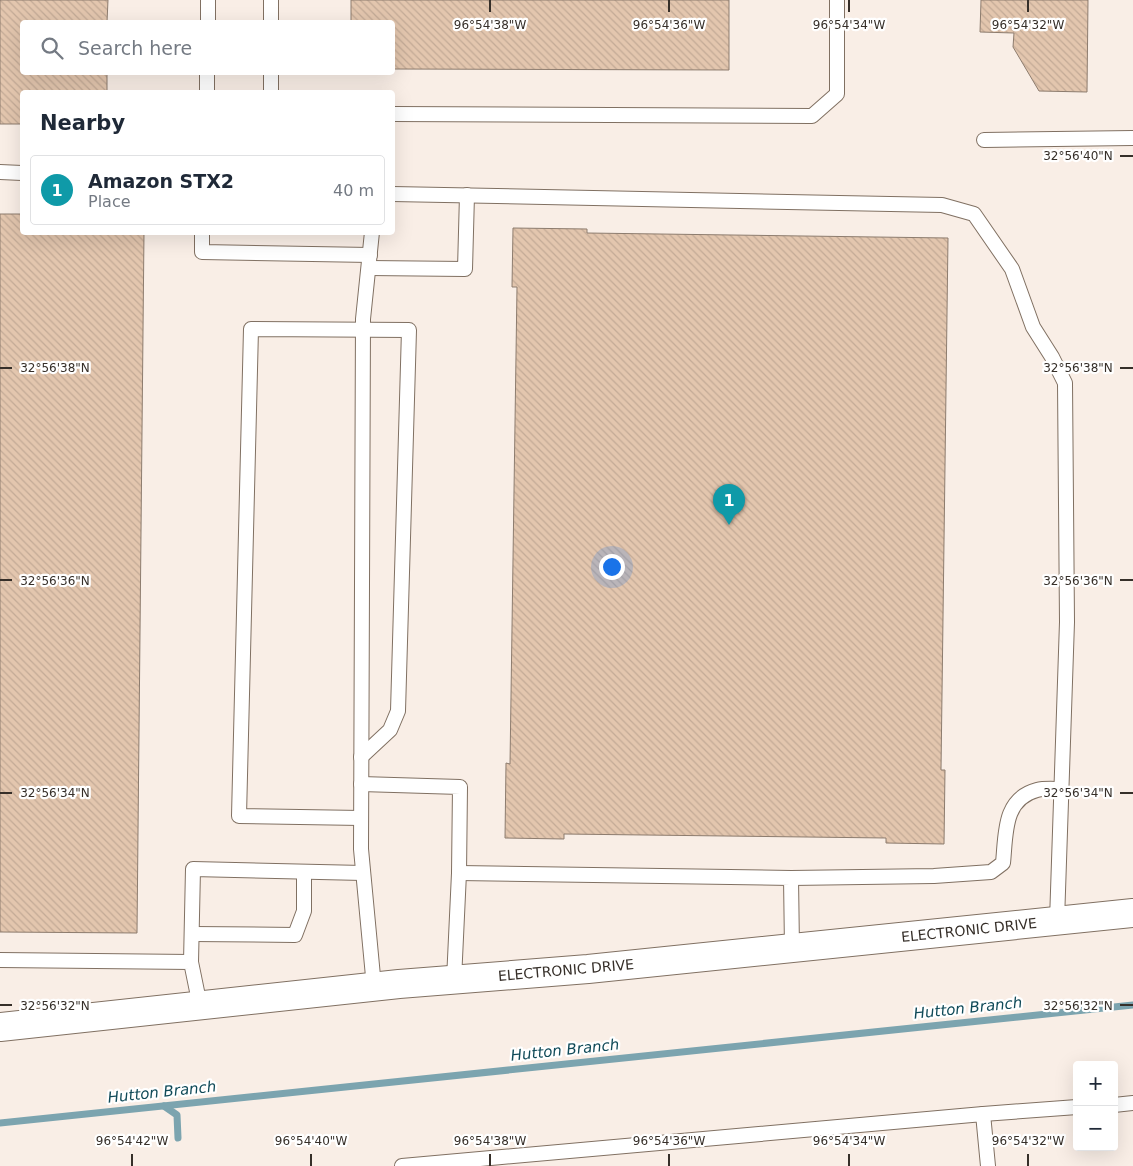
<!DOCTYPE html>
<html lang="en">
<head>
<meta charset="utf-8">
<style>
	body { margin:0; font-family:"DejaVu Sans",sans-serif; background:#f2f2f3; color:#1f2937 }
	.controls { position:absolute; right:15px; bottom:15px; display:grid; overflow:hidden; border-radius:5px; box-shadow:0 5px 20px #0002 }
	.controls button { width:45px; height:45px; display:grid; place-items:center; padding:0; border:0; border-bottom:1px solid #e0e1e3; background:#fff; color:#1f2937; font:25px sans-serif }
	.you { position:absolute; left:611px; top:566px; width:18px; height:18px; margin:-12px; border:4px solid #fff; border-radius:50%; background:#1a73e8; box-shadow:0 0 0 8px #1a73e833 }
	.badge { display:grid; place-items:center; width:32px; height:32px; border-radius:50%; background:#db2777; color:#fff; font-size:16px; font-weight:700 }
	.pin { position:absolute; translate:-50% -41px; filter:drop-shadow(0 1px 2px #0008) }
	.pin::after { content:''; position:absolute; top:26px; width:18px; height:15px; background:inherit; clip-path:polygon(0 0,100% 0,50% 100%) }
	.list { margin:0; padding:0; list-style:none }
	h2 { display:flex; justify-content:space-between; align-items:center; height:65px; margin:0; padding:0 20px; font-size:21px }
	h2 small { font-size:16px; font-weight:400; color:#747a83 }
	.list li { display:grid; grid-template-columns:32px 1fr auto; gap:15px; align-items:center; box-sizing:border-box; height:70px; margin:0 10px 10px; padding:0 10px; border:1px solid #e0e1e3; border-radius:5px }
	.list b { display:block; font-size:19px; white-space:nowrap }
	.list p { margin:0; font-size:16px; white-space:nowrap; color:#747a83 }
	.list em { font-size:16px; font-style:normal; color:#747a83 }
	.icon { flex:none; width:28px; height:28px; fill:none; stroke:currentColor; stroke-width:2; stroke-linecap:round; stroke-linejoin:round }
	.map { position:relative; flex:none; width:1133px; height:1166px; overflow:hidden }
	.search { position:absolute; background:#fff; box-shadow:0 5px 20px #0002; left:20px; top:20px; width:375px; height:55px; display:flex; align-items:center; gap:12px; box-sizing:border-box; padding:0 18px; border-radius:5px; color:#747a83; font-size:19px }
	.panel { position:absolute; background:#fff; box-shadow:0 5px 20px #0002; left:20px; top:90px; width:375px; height:145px; border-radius:5px }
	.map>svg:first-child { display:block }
	.built { fill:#f9eee6; fill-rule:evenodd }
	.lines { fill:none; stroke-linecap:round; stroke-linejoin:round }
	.stream { stroke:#7ca4af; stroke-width:7 }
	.building { fill:url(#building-back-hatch); stroke:#8d7c6e }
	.lane-casing { stroke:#807062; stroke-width:16 }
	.street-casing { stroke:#807062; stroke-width:30 }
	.lane { stroke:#fff; stroke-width:14 }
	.street { stroke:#fff; stroke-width:28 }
	.ticks { fill:none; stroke:#362f29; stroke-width:2 }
	.labels { text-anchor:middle; stroke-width:4.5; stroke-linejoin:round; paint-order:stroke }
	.street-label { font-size:14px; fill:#362f29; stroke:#fff }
	.water-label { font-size:15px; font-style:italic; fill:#104a58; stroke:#fff }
	.ticks-label { font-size:12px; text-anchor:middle; fill:#362f29; stroke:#fff; stroke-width:4.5; stroke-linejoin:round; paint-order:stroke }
</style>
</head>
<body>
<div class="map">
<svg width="1133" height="1166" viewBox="0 0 1133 1166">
	<defs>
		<pattern id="building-back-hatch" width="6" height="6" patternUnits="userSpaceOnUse" patternTransform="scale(1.25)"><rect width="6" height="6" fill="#e3c6ae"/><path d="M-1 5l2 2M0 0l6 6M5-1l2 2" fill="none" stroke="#c3aa96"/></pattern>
	</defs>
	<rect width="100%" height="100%" fill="#fffbf8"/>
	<path class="built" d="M0,0H1133V1166H0ZM22,22H392V72H22ZM22,92H392V232H22ZM1077,1065H1114V1147H1077Z"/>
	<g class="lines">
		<g class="stream">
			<path d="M164,1106L177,1115L178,1138"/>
			<path d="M0,1123L1133,1005"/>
		</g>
	</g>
	<g class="building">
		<path d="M0,0H108L107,22H22V72H107V92H22V124H0Z"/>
		<path d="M351,0H729V70L392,69V22H351Z"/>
		<path d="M981,0H1088L1087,92L1039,91L1013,47L1014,33L980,32Z"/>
		<path d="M0,214H22V232H144L137,933L0,932Z"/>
		<path d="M513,228L587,229V233L948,238L941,770H945L944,844L886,843V838L564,834V839L505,838L506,763L510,764L517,287H512Z"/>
	</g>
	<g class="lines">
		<defs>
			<g id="lane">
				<path d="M208,22V0"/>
				<path d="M271,22V0"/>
				<path d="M207,91V72"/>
				<path d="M271,92V72"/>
				<path d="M392,114L812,116L837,94V0"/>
				<path d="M984,140L1133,138"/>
				<path d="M0,172L22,173"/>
				<path d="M392,194L942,205L974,214L1012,269L1033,327L1052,357L1065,383L1067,622L1057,921"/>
				<path d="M202,232V252L370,255"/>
				<path d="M372,232L363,319L361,849L374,987"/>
				<path d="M369,268L465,269L467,195"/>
				<path d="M361,784L460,787L459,873L454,980"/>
				<path d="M361,818L239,816L251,329L409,330L398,711L390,730L361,757"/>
				<path d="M459,873L791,878L792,948"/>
				<path d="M791,878L934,876L991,872L1003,863C1006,834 1003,799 1037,790C1045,788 1054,789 1061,789"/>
				<path d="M192,934L295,935L304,911V872"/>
				<path d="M0,960L191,962L200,1006"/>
				<path d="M191,962L193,869L363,873"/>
				<path d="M1114,1105L1133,1103"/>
				<path d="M983,1114L1077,1107"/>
				<path d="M402,1166L983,1114L988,1166"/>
			</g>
			<path id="street" d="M0,1027L399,984L588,969L1133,913"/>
		</defs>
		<use href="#lane" class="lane-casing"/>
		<use href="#street" class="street-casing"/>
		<use href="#lane" class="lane"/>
		<use href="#street" class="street"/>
	</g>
	<path class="ticks" d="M490,0V12M669,0V12M849,0V12M1028,0V12M1120,156H1133M0,368H12M1120,368H1133M0,580H12M1120,580H1133M0,793H12M1120,793H1133M0,1005H12M1120,1005H1133M132,1154V1166M311,1154V1166M490,1154V1166M669,1154V1166M849,1154V1166M1028,1154V1166"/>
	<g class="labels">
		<g class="street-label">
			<text transform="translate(969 930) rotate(-6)" y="5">ELECTRONIC DRIVE</text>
			<text transform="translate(566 970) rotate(-5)" y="5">ELECTRONIC DRIVE</text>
		</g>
		<g class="water-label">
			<text transform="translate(968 1008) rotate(-6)" y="5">Hutton Branch</text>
			<text transform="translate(565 1050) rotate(-6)" y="5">Hutton Branch</text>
			<text transform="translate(162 1092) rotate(-6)" y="5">Hutton Branch</text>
		</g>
	</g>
	<g class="ticks-label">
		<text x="490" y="29">96°54'38"W</text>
		<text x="669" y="29">96°54'36"W</text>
		<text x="849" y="29">96°54'34"W</text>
		<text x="1028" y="29">96°54'32"W</text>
		<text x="1078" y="160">32°56'40"N</text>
		<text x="55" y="372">32°56'38"N</text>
		<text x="1078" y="372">32°56'38"N</text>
		<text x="55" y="585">32°56'36"N</text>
		<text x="1078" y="585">32°56'36"N</text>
		<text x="55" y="797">32°56'34"N</text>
		<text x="1078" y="797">32°56'34"N</text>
		<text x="55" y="1010">32°56'32"N</text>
		<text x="1078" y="1010">32°56'32"N</text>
		<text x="132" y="1145">96°54'42"W</text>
		<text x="311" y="1145">96°54'40"W</text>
		<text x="490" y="1145">96°54'38"W</text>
		<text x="669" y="1145">96°54'36"W</text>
		<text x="849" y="1145">96°54'34"W</text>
		<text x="1028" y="1145">96°54'32"W</text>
	</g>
</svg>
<div class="controls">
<button>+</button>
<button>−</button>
</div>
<div class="you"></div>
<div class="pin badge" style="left:729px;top:525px;background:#0f9aa8">1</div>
<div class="search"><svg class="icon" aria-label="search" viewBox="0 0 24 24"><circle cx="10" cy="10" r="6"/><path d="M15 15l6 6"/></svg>Search here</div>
<section class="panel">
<h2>Nearby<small></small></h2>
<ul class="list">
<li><span class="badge" style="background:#0f9aa8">1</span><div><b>Amazon STX2</b><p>Place</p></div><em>40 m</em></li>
</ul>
</section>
</div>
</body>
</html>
